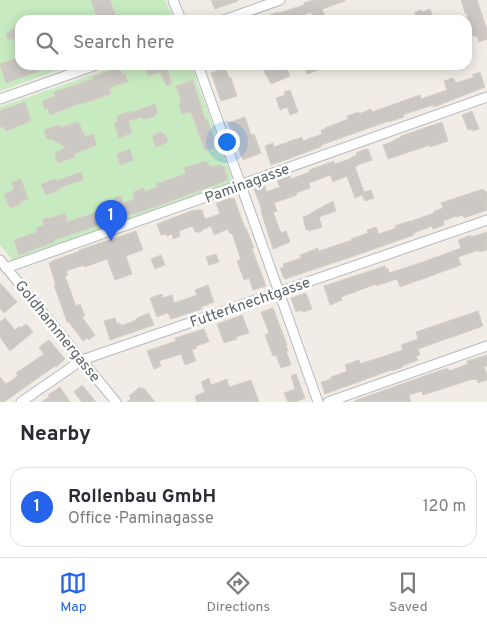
<!DOCTYPE html>
<html lang="en">
<head>
<meta charset="utf-8">
<style>
	body { margin:0; font-family:Overpass,sans-serif; background:#f2f2f3; color:#2b2b33 }
	.you { position:absolute; left:226px; top:141px; width:18px; height:18px; margin:-12px; border:4px solid #fff; border-radius:50%; background:#1a73e8; box-shadow:0 0 0 8px #1a73e833 }
	.badge { display:grid; place-items:center; width:32px; height:32px; border-radius:50%; background:#2563eb; color:#fff; font-size:16px; font-weight:700 }
	.pin { position:absolute; translate:-50% -41px; filter:drop-shadow(0 1px 2px #0008) }
	.pin::after { content:''; position:absolute; top:26px; width:18px; height:15px; background:inherit; clip-path:polygon(0 0,100% 0,50% 100%) }
	.list { margin:0; padding:0; list-style:none }
	h2 { display:flex; justify-content:space-between; align-items:center; height:65px; margin:0; padding:0 20px; font-size:21px }
	h2 small { font-size:16px; font-weight:400; color:#7c7c81 }
	.list li { display:grid; grid-template-columns:32px 1fr auto; gap:15px; align-items:center; box-sizing:border-box; height:80px; margin:0 10px 10px; padding:0 10px; border:1px solid #e1e1e2; border-radius:15px }
	.list b { display:block; font-size:19px; white-space:nowrap }
	.list p { margin:0; font-size:16px; white-space:nowrap; color:#7c7c81 }
	.list em { font-size:16px; font-style:normal; color:#7c7c81 }
	.icon { flex:none; width:28px; height:28px; fill:none; stroke:currentColor; stroke-width:2; stroke-linecap:round; stroke-linejoin:round }
	.map { position:relative; flex:none; width:487px; height:402px; overflow:hidden }
	.search { position:absolute; background:#fff; box-shadow:0 2px 12px #0003; left:15px; right:15px; top:15px; height:55px; display:flex; align-items:center; gap:12px; box-sizing:border-box; padding:0 18px; border-radius:15px; color:#7c7c81; font-size:19px }
	.sheet { height:155px; background:#fff }
	nav { display:flex; justify-content:space-around; align-items:center; box-sizing:border-box; height:70px; border-top:1px solid #e1e1e2; background:#fff; font-size:14px; color:#7c7c81 }
	nav a { display:grid; justify-items:center; gap:2px }
	nav .on { color:#2563eb }
	.map>svg:first-child { display:block }
	.green { fill:#c7eac1 }
	.building { fill:#ccc8c3; stroke:#d7cec4 }
	.lines { fill:none; stroke-linecap:round; stroke-linejoin:round }
	.minor-casing { stroke:#b6babe; stroke-width:11 }
	.minor { stroke:#fff; stroke-width:9 }
	.labels { text-anchor:middle; stroke-width:5; stroke-linejoin:round; paint-order:stroke }
	.street-label { font-size:15px; fill:#5d6468; stroke:#fff }
</style>
</head>
<body>
<div class="map">
<svg width="487" height="402" viewBox="0 0 487 402">
	<rect width="100%" height="100%" fill="#f1ede6"/>
	<g class="green">
		<path d="M0,0H165L174,20H20V65H72L0,91Z"/>
		<path d="M120,65H191L232,178L230,183L14,260L12,259L0,245V107Z"/>
	</g>
	<g class="building">
		<path d="M91,0H110L117,20H98Z"/>
		<path d="M211,0H238V1L215,9Z"/>
		<path d="M314,0H345V1L322,9L326,20H314L311,12L296,18L297,20H258V19L279,12V13L304,5V3Z"/>
		<path d="M461,0H477L487,30V39L479,42L477,36L475,37L474,35L470,37L467,28V13H465Z"/>
		<path d="M430,9L434,20H417L415,12L421,10L422,12Z"/>
		<path d="M20,24V36L9,40L6,34Z"/>
		<path d="M20,57V65H52V66L6,83L0,64Z"/>
		<path d="M145,65H177V66L167,69L172,84L166,86L160,72L148,76Z"/>
		<path d="M277,65H285L290,76L271,84L264,71Z"/>
		<path d="M304,65H329V66L307,74Z"/>
		<path d="M120,68L122,75L125,74L128,82L111,87L112,88L109,89L111,94L82,104L81,103L50,115L48,108L45,110L42,101L55,96L54,92L93,79L92,77Z"/>
		<path d="M225,68L229,78H231L237,96L221,101L211,73Z"/>
		<path d="M480,72L485,87L434,107L433,105L408,113L403,115L404,117L389,122V121L321,145V147L271,165L265,146L273,143L274,147L302,137L303,141L322,134L321,130L325,129V128L348,119L347,116L359,112V114L371,109L372,112L420,95L421,99L447,90L444,81L453,78L456,83L474,77L472,75Z"/>
		<path d="M193,80L205,120L207,119L216,147L205,151L191,112L182,114L179,104H181L180,97L176,86Z"/>
		<path d="M290,90L298,112L290,115L287,107L280,110L276,98L285,95L284,92Z"/>
		<path d="M25,102L31,121L6,131L4,126L0,128V111Z"/>
		<path d="M155,104L158,113L155,114V116L146,119H142L141,117L128,121L132,133L119,138L114,123L118,121L117,116L130,111V113Z"/>
		<path d="M472,111L479,129L472,131V129L468,130L462,115Z"/>
		<path d="M245,117L251,135L254,134L261,153L243,160L228,123Z"/>
		<path d="M77,122V124L79,123L85,137L93,134L97,145L74,154L75,157L58,163L55,155L56,152L66,148L52,139L50,140L46,138L44,130L58,125L62,127Z"/>
		<path d="M442,122L448,141L430,147V145L388,159L383,145L394,141V140L401,137V136Z"/>
		<path d="M161,132L162,135L165,134L168,142L156,147L152,136Z"/>
		<path d="M130,149L133,160L120,165L117,154Z"/>
		<path d="M365,149H368L372,160L357,165V166L355,167L364,192L371,190L374,198L365,201L362,195L355,198L347,176L333,182L330,175L309,183L310,188L296,193L297,195L274,203L277,211L273,212L281,233L286,231L290,242L273,249L262,215L261,210H262L254,189L264,185L267,192L280,187L277,181L290,176L291,179L310,172L309,170L334,161L335,164L350,159V158L357,155L356,153Z"/>
		<path d="M206,161L211,167L219,165L224,167L228,180L157,206L54,240V242L19,255L14,240L37,232L36,228L44,225L42,220L49,217V219L65,213L67,222L113,207L111,202L115,201L114,198L121,196L123,203L135,199L133,192L144,188L145,192L157,187L156,184L171,179L172,178H174L186,174L184,168Z"/>
		<path d="M81,172L83,180L59,188V190L46,195L41,184L55,179L56,181Z"/>
		<path d="M21,179L28,199L20,202L21,204L10,208L4,194L14,190L12,182Z"/>
		<path d="M483,189L487,193V210L464,218L463,215L456,217V216L443,221L444,225L433,229L432,226L414,233V235L348,258L285,279L284,278L280,268L284,267L283,264L301,258L300,255L318,248L319,251L352,240L351,239L368,233L367,230L376,227L379,234L396,228L395,226L409,221V222L434,213L433,212L443,208L441,203Z"/>
		<path d="M230,198L231,199L234,198L245,228H246L254,248L252,249L266,286L253,290L249,278L244,280L237,261L241,260L232,233L230,234L228,229L214,235L211,226L202,230L201,232H195L193,226L179,231L180,236L173,239L172,234L167,236L166,234L161,235L157,224L191,211L198,210H202L205,219L220,214L216,203Z"/>
		<path d="M333,201L336,211L319,217L322,227L309,231L308,229L306,230L303,217L311,214V213Z"/>
		<path d="M136,231L143,250L126,256L132,274L115,280L107,259L85,267L84,265L66,271L68,275L65,276L76,306L80,304L85,316L82,317L95,335L89,340L87,338L83,341L69,322H67L54,285H56L49,263L52,262V261L80,251L79,250Z"/>
		<path d="M487,232V250L479,252V250L458,257L461,265L400,287L397,279L376,286V284L341,297L342,300L330,305L324,286L385,266L386,269L388,268L389,273L420,263L461,248L458,240L471,235V237Z"/>
		<path d="M216,254L219,262L209,265L206,257Z"/>
		<path d="M161,255L165,265L155,269L151,259Z"/>
		<path d="M0,283L17,302L4,313L0,308Z"/>
		<path d="M208,285L214,302L201,307L202,309L171,319L168,313L157,317L150,298L162,294L163,298L172,295L174,303L197,295L195,290Z"/>
		<path d="M306,293L312,309L303,312L302,310L296,312L291,298Z"/>
		<path d="M273,308L287,345H286L288,351H286L291,365L281,368L276,355L273,356L265,335L269,333L261,312Z"/>
		<path d="M478,311L483,326L418,349L420,355L416,356L418,360L402,366L403,367L392,371L391,370L325,394L321,382L331,379V377L347,371L345,365L359,360L360,364L403,350L401,345L418,339L416,332Z"/>
		<path d="M149,313L154,325L110,340L104,321L115,318L117,324L120,323L121,326L136,320V319L139,317Z"/>
		<path d="M242,315L249,333L236,337L237,339L224,343L217,324Z"/>
		<path d="M5,318L15,330L20,326L21,328L26,324L33,332L10,351L0,337V322Z"/>
		<path d="M204,329L209,342L196,346L197,348L192,350L196,361L185,365L181,354L159,361L161,366L154,369L147,351L176,341L175,338Z"/>
		<path d="M49,340L65,359L56,367L55,366L4,402H0V377L6,384L18,376L16,373L44,354L39,347Z"/>
		<path d="M487,355V366L484,367L487,375V380L478,383L477,379L474,380L473,379L423,395L422,391L409,395L411,402H354V401L430,374L448,368L449,371L468,364L467,361Z"/>
		<path d="M296,374L305,398L295,402H288L284,393L295,389L291,376Z"/>
		<path d="M209,378L211,385L227,379L229,387L251,380L259,402H197L195,396L205,392L201,382Z"/>
		<path d="M82,385L96,402H82L74,392Z"/>
		<path d="M60,387L70,402H42L50,396L48,395Z"/>
		<path d="M140,387L142,389L144,388L155,402H127L131,398L129,396Z"/>
	</g>
	<g class="lines">
		<defs>
			<g id="minor">
				<path d="M173,0L181,20"/>
				<path d="M224,20L280,0"/>
				<path d="M198,65L279,292L318,402"/>
				<path d="M0,99L96,65"/>
				<path d="M0,260L116,402"/>
				<path d="M6,268L487,97"/>
				<path d="M21,402L82,360L487,220"/>
				<path d="M328,402L487,346"/>
			</g>
		</defs>
		<use href="#minor" class="minor-casing"/>
		<use href="#minor" class="minor"/>
	</g>
	<g class="labels">
		<g class="street-label">
			<text transform="translate(247 183) rotate(-20)" y="5">Paminagasse</text>
			<text transform="translate(250 302) rotate(-19)" y="5">Futterknechtgasse</text>
			<text transform="translate(58 331) rotate(51)" y="5">Goldhammergasse</text>
		</g>
	</g>
</svg>
<div class="you"></div>
<div class="pin badge" style="left:111px;top:241px">1</div>
<div class="search"><svg class="icon" aria-label="search" viewBox="0 0 24 24"><circle cx="10" cy="10" r="6"/><path d="M15 15l6 6"/></svg>Search here</div>
</div>
<section class="sheet">
<h2>Nearby<small></small></h2>
<ul class="list">
<li><span class="badge">1</span><div><b>Rollenbau GmbH</b><p>Office · Paminagasse</p></div><em>120 m</em></li>
</ul>
</section>
<nav>
<a class="on"><svg class="icon" aria-label="map" viewBox="0 0 24 24"><path d="M3 6l6-2 6 2 6-2v14l-6 2-6-2-6 2zM9 4v14M15 6v14"/></svg>Map</a>
<a><svg class="icon" aria-label="directions" viewBox="0 0 24 24"><path d="M12 3l9 9-9 9-9-9zM9 14v-3h6M13 9l2 2-2 2"/></svg>Directions</a>
<a><svg class="icon" aria-label="saved" viewBox="0 0 24 24"><path d="M7 4h10v16l-5-4-5 4z"/></svg>Saved</a>
</nav>
</body>
</html>
